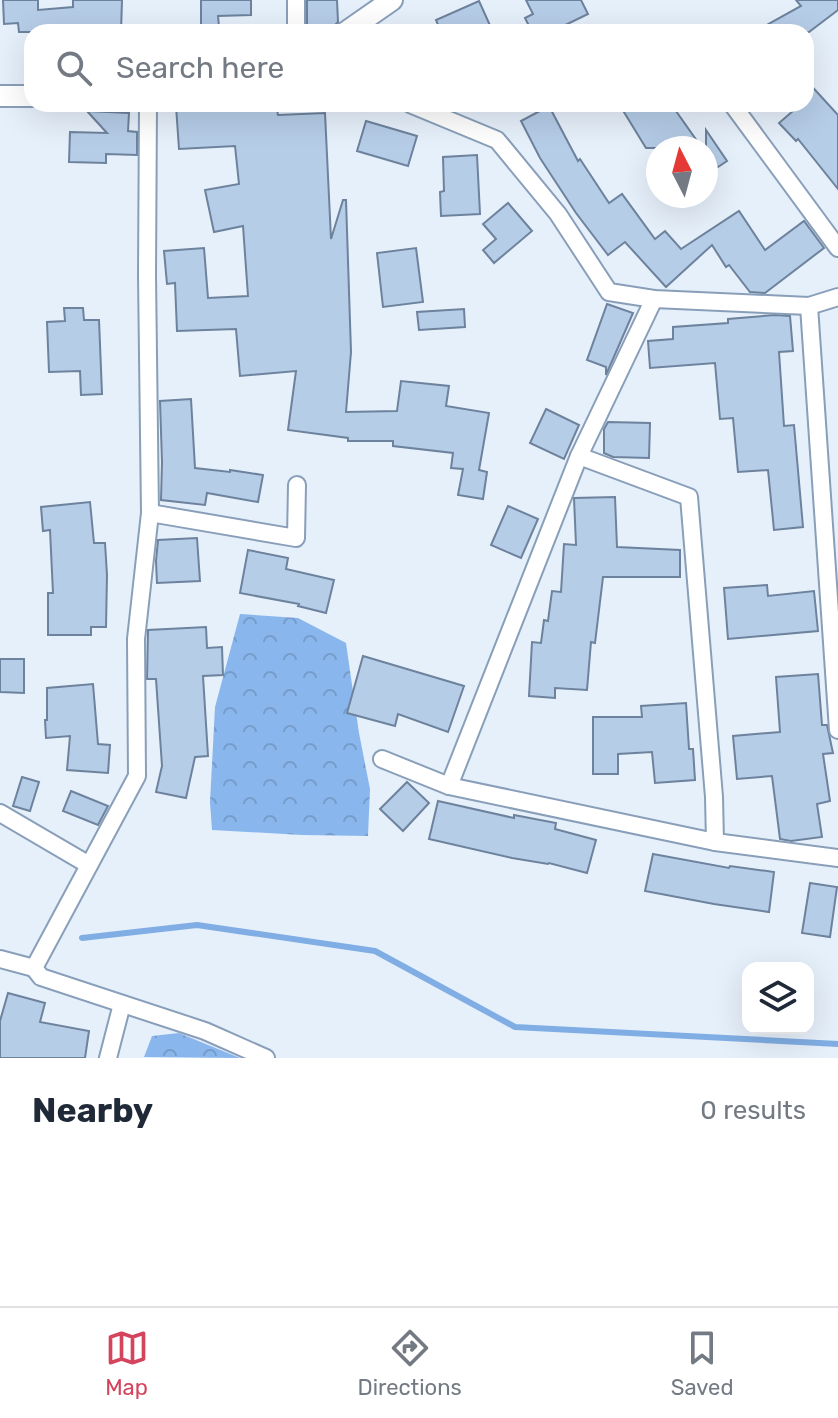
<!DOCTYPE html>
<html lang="en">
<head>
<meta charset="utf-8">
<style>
	body { margin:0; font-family:Rubik,sans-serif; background:#f2f2f3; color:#1f2937 }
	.controls { position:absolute; right:24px; bottom:24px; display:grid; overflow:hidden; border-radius:16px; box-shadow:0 8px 32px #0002 }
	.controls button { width:72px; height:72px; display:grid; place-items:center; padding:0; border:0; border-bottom:2px solid #e0e1e3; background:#fff; color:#1f2937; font:40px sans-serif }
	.compass { position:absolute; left:646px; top:136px; width:72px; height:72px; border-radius:50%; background:#fff; box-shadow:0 8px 32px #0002; rotate:354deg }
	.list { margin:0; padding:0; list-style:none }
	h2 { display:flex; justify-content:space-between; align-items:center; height:104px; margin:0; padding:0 32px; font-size:34px }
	h2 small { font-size:26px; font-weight:400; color:#747a83 }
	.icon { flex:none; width:44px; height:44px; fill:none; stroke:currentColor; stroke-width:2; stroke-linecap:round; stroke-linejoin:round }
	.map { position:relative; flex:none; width:838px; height:1058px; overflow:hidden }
	.search { position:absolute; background:#fff; box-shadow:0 8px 32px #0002; left:24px; right:24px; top:24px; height:88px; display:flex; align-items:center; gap:20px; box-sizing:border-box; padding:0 28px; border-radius:24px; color:#747a83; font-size:30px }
	.sheet { height:248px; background:#fff }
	nav { display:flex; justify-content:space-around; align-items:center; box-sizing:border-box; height:112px; border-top:2px solid #e0e1e3; background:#fff; font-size:22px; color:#747a83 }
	nav a { display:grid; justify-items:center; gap:4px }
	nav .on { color:#d4445d }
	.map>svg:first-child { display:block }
	.forest { fill:url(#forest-crowns) }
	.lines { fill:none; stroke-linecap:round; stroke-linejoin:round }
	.stream { stroke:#80aee4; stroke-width:6 }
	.building { fill:#b6cde8; stroke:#6d829c; stroke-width:2 }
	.minor-casing { stroke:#899fb9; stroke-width:20 }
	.tertiary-casing { stroke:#899fb9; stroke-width:24 }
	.minor { stroke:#fff; stroke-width:16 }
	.tertiary { stroke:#fff; stroke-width:20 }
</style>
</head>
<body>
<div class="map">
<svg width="838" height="1058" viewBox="0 0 838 1058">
	<defs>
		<pattern id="forest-crowns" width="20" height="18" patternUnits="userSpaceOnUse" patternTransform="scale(2)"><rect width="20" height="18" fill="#89b7ed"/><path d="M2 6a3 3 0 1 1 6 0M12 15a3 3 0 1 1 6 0" fill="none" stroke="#759cca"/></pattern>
	</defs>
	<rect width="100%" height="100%" fill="#e6f0fb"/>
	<g class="forest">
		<path d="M240,614L298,618L346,643L359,733L370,789L368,836L302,835L212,830L210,802L215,707Z"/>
		<path d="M179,1033L240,1058L144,1057L152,1036Z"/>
	</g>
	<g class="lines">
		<path class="stream" d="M82,938L197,925L375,951L515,1027L838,1044"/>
	</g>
	<g class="building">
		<path d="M3,0H38V10L73,7V0H122L121,32H19L18,23L4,24Z"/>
		<path d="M201,0H251V15L218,16L219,26L201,27Z"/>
		<path d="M307,0H337L338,22L335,25L307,27Z"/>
		<path d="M526,0H581L588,14L551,32H532L525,18L533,14Z"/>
		<path d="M796,0H838V10L809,32H754L801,6Z"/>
		<path d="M479,1L493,32H441L436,20Z"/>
		<path d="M806,80L838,115V189L798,139L796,141L779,123L801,104H806Z"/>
		<path d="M211,104V109L276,104L278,115L325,113L331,239L343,200H346L351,352L346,412L397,411L401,381L449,386L446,406L489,413L479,470L487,472L483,499L458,495L463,469L451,468L453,453L393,446V441H348V438L288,430L296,371L240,376L236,329L177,331L175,283L167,284L164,251L204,248L208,298L248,296L243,226L214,232L205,190L239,184L235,146L179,149L176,106Z"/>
		<path d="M619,104H671L702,148H646Z"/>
		<path d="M549,106L578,161L580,159L609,203L622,194L655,239L665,231L681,249L739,211L765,250L804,221L824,248L765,293L750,292L729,265L726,267L712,245L666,287L625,242L608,255L576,213L540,158L521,121Z"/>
		<path d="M87,111L129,113L128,131L137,132V155L106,154V163L69,162L70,132L107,133Z"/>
		<path d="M366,121L417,136L408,166L357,151Z"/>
		<path d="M706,130L727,161L706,175Z"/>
		<path d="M477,155L480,214L441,216L440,192L444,191L443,157Z"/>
		<path d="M508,203L532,231L494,263L483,250L496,239L483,224Z"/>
		<path d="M416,248L423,302L383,307L377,253Z"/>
		<path d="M607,304L633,313L606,375V367L587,360Z"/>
		<path d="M64,308H83L84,320H99L102,394L81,395L80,371L49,372L47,322L65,321Z"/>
		<path d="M464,309L465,327L419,330L417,312Z"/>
		<path d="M775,315L790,316L793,351L779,352L784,426L794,425L803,527L774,530L768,470L738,472L733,418L720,419L715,363L650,368L648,341L673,339V327L728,323V319Z"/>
		<path d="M191,399L195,468L230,472V470L263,475L258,502L207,493L205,505L161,500L162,462L160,401Z"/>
		<path d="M546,409L579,425L564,459L530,443Z"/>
		<path d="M608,422L650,423L649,458L613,457L604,453V429Z"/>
		<path d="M615,497L617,547L680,550V577H603L595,643L591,642L587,690L555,688V698L529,696L532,642L541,643L544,620L548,621L552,591L561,592L564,544L576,545L574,498Z"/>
		<path d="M90,502L94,543H105L107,575L106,627H91V635H48V593H53L50,530L43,531L41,507Z"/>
		<path d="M508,506L538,519L521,558L491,545Z"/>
		<path d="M197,538L200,581L157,583L156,561L158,540Z"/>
		<path d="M248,550L288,558L286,569L334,580L326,613L298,606L299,604L240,593Z"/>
		<path d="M767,585L768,596L814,591L818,631L728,639L724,588Z"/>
		<path d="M206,627L207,648L222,647L223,675L203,676L208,756L195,757L186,798L156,792L162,766L156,679H147L148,630Z"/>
		<path d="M363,656L464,686L448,732L398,714L395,726L347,713Z"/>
		<path d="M0,659H24V693L0,692Z"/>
		<path d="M818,674L822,725H827L833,753L823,754L830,801L817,804L822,837L791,841L780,839L772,776L737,779L733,736L780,732L776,677Z"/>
		<path d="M93,684L98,744L110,745L108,773L67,770L70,736L46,738L45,720H47V688Z"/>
		<path d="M686,703L689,749H693L695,780L655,783L652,752L618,754V774H593V717H642L641,706Z"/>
		<path d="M22,777L39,782L30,811L13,806Z"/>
		<path d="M407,782L429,803L403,831L380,809Z"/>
		<path d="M71,791L108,806L98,825L63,811Z"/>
		<path d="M438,801L514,818V815L556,823L555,829L596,840L587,873L549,863L548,864L512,858L429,839Z"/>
		<path d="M653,854L729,868L730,866L774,872L769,912L714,904L645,891Z"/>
		<path d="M810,883L837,887L830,937L802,933Z"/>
		<path d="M8,993L45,1003L40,1022L89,1031L85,1058H0V1021Z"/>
	</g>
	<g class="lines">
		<defs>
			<g id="minor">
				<path d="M296,0V32"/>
				<path d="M410,104L497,140L558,214L609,292L654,299L809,306L838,297"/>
				<path d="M732,104L838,248"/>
				<path d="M654,299L579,456L449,786L715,842L838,858"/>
				<path d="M809,306L838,730"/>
				<path d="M579,456L689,497L714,797L715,842"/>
				<path d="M150,513L296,538L297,485"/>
				<path d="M382,759L449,786"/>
				<path d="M0,813L89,865"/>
				<path d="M0,959L34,968L137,776L136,639L150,513L147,275L148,104"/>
				<path d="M34,968L41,977L205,1031L266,1058"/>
				<path d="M108,1058L122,1004"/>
			</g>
			<g id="tertiary">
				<path d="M346,32L392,0"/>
				<path d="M0,96H32"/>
			</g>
		</defs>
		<use href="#minor" class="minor-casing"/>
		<use href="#tertiary" class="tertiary-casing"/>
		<use href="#minor" class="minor"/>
		<use href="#tertiary" class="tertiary"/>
	</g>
</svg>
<div class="controls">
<button><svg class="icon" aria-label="layers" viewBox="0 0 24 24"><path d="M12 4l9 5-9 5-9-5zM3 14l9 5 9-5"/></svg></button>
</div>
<svg class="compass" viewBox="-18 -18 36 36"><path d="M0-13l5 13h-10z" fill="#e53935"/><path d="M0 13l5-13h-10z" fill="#747a83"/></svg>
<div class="search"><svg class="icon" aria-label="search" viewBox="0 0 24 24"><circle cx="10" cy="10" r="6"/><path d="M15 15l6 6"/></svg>Search here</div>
</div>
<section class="sheet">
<h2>Nearby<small>0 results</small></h2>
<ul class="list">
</ul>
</section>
<nav>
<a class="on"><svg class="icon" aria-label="map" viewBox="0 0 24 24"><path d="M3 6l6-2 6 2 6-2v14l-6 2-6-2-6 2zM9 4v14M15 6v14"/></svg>Map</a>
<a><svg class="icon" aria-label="directions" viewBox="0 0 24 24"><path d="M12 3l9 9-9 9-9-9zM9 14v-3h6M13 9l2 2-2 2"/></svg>Directions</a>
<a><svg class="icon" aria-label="saved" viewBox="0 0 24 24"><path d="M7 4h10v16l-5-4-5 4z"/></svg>Saved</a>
</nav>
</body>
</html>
